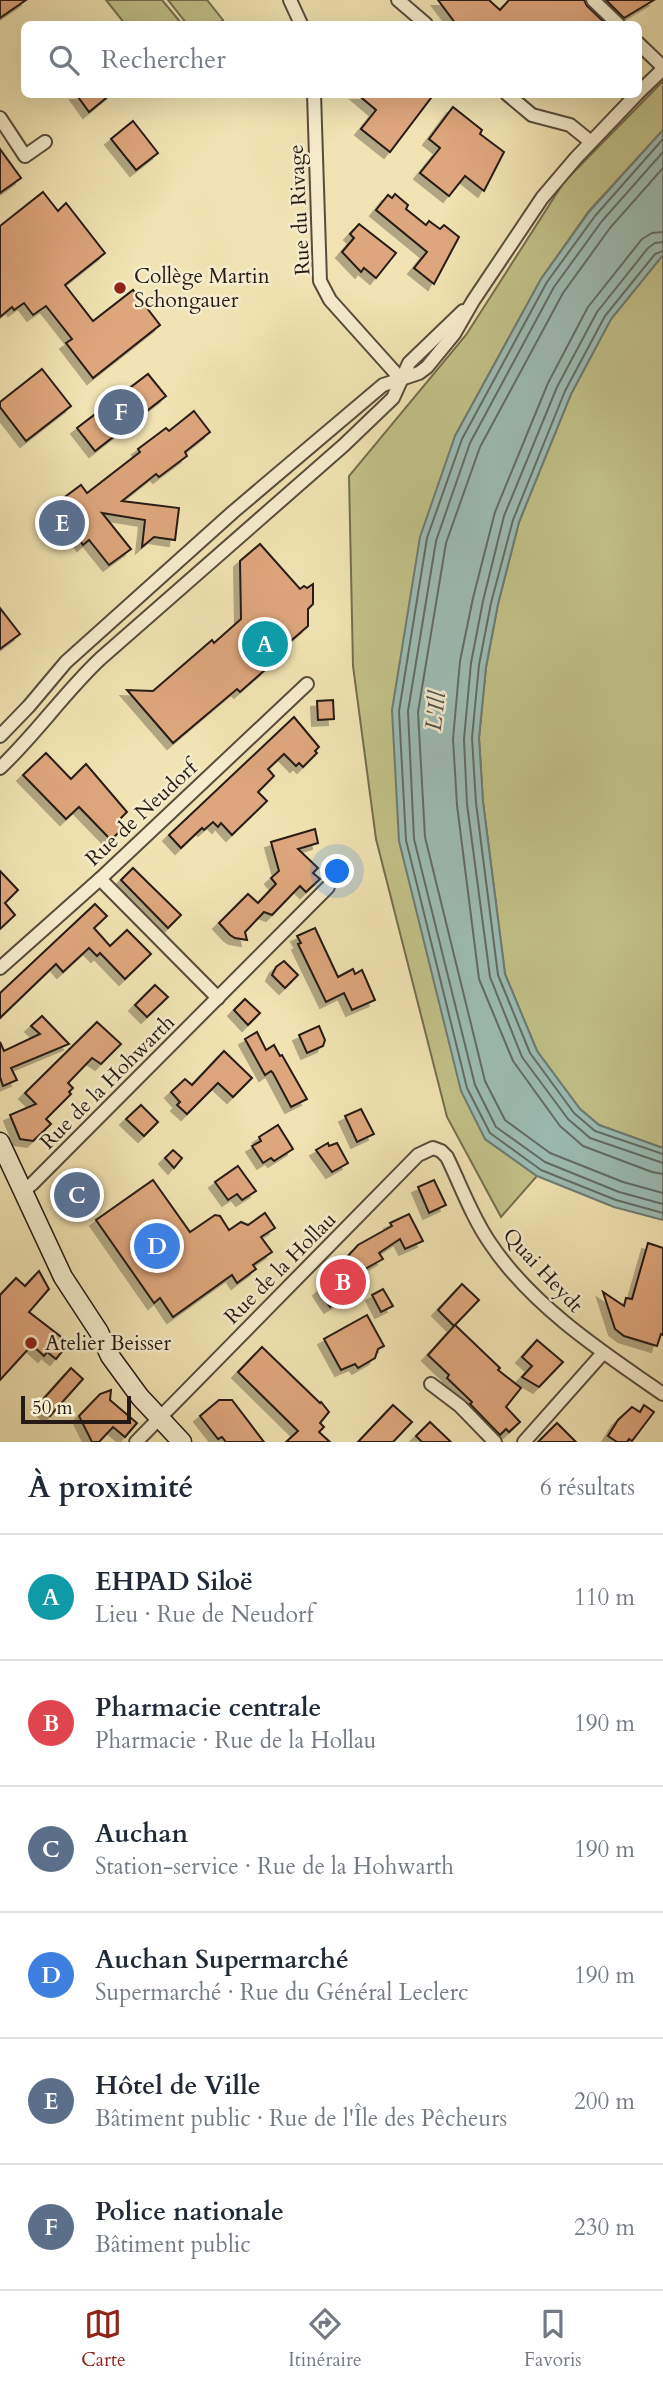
<!DOCTYPE html>
<html lang="fr">
<head>
<meta charset="utf-8">
<style>
	body { margin:0; font-family:Cardo,serif; background:#f2f2f3; color:#1f2937 }
	.scale { position:absolute; left:21px; bottom:18px; width:110px; box-sizing:border-box; padding-left:7px; border:4px solid #261a16; border-top:0; font-size:19px; line-height:24px; white-space:nowrap; color:#261a16; -webkit-text-stroke:5px #f6edce; paint-order:stroke }
	.you { position:absolute; left:338px; top:872px; width:24px; height:24px; margin:-18px; border:5px solid #fff; border-radius:50%; background:#1a73e8; box-shadow:0 0 0 10px #1a73e833 }
	.badge { display:grid; place-items:center; width:46px; height:46px; border-radius:50%; background:#8f2418; color:#fff; font-size:23px; font-weight:700 }
	.pin { position:absolute; translate:-50% -50%; border:4px solid #fff; box-shadow:0 2px 7px #0006 }
	.list { margin:0; padding:0; list-style:none }
	h2 { display:flex; justify-content:space-between; align-items:center; height:91px; margin:0; padding:0 28px; font-size:30px }
	h2 small { font-size:23px; font-weight:400; color:#747a83 }
	.list li { display:grid; grid-template-columns:46px 1fr auto; gap:21px; align-items:center; box-sizing:border-box; height:126px; padding:0 28px; border-top:2px solid #e0e1e3 }
	.list b { display:block; font-size:26px; white-space:nowrap }
	.list p { margin:0; font-size:23px; white-space:nowrap; color:#747a83 }
	.list em { font-size:23px; font-style:normal; color:#747a83 }
	.icon { flex:none; width:38px; height:38px; fill:none; stroke:currentColor; stroke-width:2; stroke-linecap:round; stroke-linejoin:round }
	.map { position:relative; flex:none; width:663px; height:1442px; overflow:hidden }
	.search { position:absolute; background:#fff; box-shadow:0 7px 28px #0002; left:21px; right:21px; top:21px; height:77px; display:flex; align-items:center; gap:18px; box-sizing:border-box; padding:0 24px; border-radius:10px; color:#747a83; font-size:26px }
	.sheet { height:847px; background:#fff }
	nav { display:flex; justify-content:space-around; align-items:center; box-sizing:border-box; height:98px; border-top:2px solid #e0e1e3; background:#fff; font-size:19px; color:#747a83 }
	nav a { display:grid; justify-items:center; gap:4px }
	nav .on { color:#8f2418 }
	.map>svg:first-child { display:block }
	.green { fill:#c1c188; stroke:#746e4f; stroke-width:2 }
	.water { fill:#9cbdb5; stroke:#6d7c75; stroke-width:2 }
	.lines { fill:none; stroke-linecap:round; stroke-linejoin:round }
	.shore { stroke:#616c66; stroke-width:2 }
	.building { fill:#dea67b; stroke:#261a16; stroke-width:2; filter:url(#shadow) }
	.minor-casing { stroke:#594c3d; stroke-width:16 }
	.secondary-casing { stroke:#261a16; stroke-width:21 }
	.minor { stroke:#f6edce; stroke-width:12 }
	.secondary { stroke:#f6edce; stroke-width:18 }
	.poi-dot { fill:#8f2418; stroke:#f6edce; stroke-width:2.5 }
	.labels { text-anchor:middle; stroke-width:5; stroke-linejoin:round; paint-order:stroke }
	.street-label { font-size:21px; fill:#261a16; stroke:#f6edce }
	.poi-label { font-size:21px; fill:#261a16; stroke:#f6edce; text-anchor:start }
	.water-label { font-size:23px; font-style:italic; fill:#4f534e; stroke:#f6edce }
</style>
</head>
<body>
<div class="map">
<svg width="663" height="1442" viewBox="0 0 663 1442">
	<defs>
		<filter id="shadow"><feDropShadow dx="-6" dy="6" stdDeviation="0" flood-color="#0004"/></filter>
	</defs>
	<rect width="100%" height="100%" fill="#f1e3b3"/>
	<filter id="stains"><feTurbulence type="fractalNoise" baseFrequency=".00286" numOctaves="4"/><feColorMatrix values="0 0 0 0 .2 0 0 0 0 .09 0 0 0 0 .02 0 0 0 .5 -.17"/></filter>
	<radialGradient id="worn" r=".72"><stop offset=".6" stop-color="#630" stop-opacity="0"/><stop offset="1" stop-color="#630" stop-opacity=".3"/></radialGradient>
	<g class="green">
		<path d="M106,0H162L182,24H125Z"/>
		<path d="M168,0H207L223,20L217,24H187Z"/>
		<path d="M663,81V130L589,211L541,279L455,436L485,1139L537,1176L501,1217L447,1117L376,839L353,666L349,476L466,335L564,182Z"/>
		<path d="M663,255V1148L599,1125L580,1109L537,1051L505,974L483,802L479,738L486,667L498,604L519,522L571,394L611,319Z"/>
	</g>
	<path class="water" d="M663,130V255L611,319L571,394L519,522L498,604L486,667L479,738L483,802L505,974L537,1051L580,1109L599,1125L663,1148V1220L614,1207L537,1176L485,1139L461,1091L399,841L392,710L420,537L455,436L541,279L589,212Z"/>
	<g class="lines">
		<g class="shore">
			<path d="M663,139L595,216L547,282L462,439L427,538L399,711L406,840L467,1088L490,1133L541,1170L616,1200L663,1213"/>
			<path d="M663,152L602,221L554,287L470,443L436,541L408,711L414,839L475,1085L496,1127L545,1162L619,1192L663,1204"/>
			<path d="M663,168L610,228L563,293L480,447L446,543L418,712L425,837L485,1081L505,1120L550,1153L623,1182L663,1193"/>
			<path d="M663,232L652,233L642,239L588,307L548,383L495,512L473,598L460,661L453,739L457,805L479,979L513,1061L560,1126L583,1146L652,1172L663,1174"/>
			<path d="M663,242L655,243L648,248L597,312L557,387L504,516L483,601L471,663L464,739L467,804L490,977L522,1057L568,1119L590,1138L663,1163"/>
			<path d="M663,251L655,254L605,316L565,391L513,520L491,603L479,665L472,738L476,803L498,975L530,1053L574,1113L595,1131L663,1154"/>
		</g>
	</g>
	<g class="building">
		<path d="M0,0H26L0,18Z"/>
		<path d="M438,0H489L500,10L509,0H584L587,6L606,24H456Z"/>
		<path d="M606,0H654L624,18Z"/>
		<path d="M76,94H111L89,112Z"/>
		<path d="M357,94H434L390,152L361,129L376,110Z"/>
		<path d="M453,107L482,130L480,134L504,152L484,191L465,176L449,196L420,173L440,148L429,139Z"/>
		<path d="M133,121L158,153L136,170L111,139Z"/>
		<path d="M0,149L21,178L0,193Z"/>
		<path d="M43,192L58,211L66,203L105,253L65,285L93,321L133,290L160,325L93,378L66,343L72,339L46,306L33,315L24,303L14,310L12,307L0,317V226Z"/>
		<path d="M395,194L408,205L406,209L426,225L429,221L440,229L444,225L459,237L434,284L414,268L427,252L376,210L388,195L392,198Z"/>
		<path d="M359,224L396,253L376,278L364,268L361,272L342,252L354,238L350,234Z"/>
		<path d="M42,369L71,406L26,441L0,407V402Z"/>
		<path d="M148,374L166,396L95,451L77,428Z"/>
		<path d="M194,411L210,432L185,452L187,456L159,477L156,474L122,501L179,508L175,540L154,537L142,547L145,520L102,513L131,549L109,565L89,540L83,545L77,536L73,539L50,508L81,485L87,493L140,452L138,449L166,428L169,431Z"/>
		<path d="M260,544L300,589L304,586L307,588L313,584V604L308,609V626L263,665L266,669L240,692L237,689L173,743L127,690L153,691L212,640L214,643L241,619L240,561Z"/>
		<path d="M0,608L20,634L0,649Z"/>
		<path d="M333,700L334,719L318,720L317,701Z"/>
		<path d="M294,717L319,747L315,751L317,753L303,767L299,763L296,766L284,754L268,769L274,776L258,792L267,801L236,831L232,835L221,823L218,827L213,822L204,830L202,828L181,848L169,835Z"/>
		<path d="M46,753L71,779L86,764L127,812L118,821L124,827L111,840L79,807L66,819L23,775Z"/>
		<path d="M315,829L318,843L298,849L318,868L313,873L320,879L306,892L300,886L272,915L264,912L245,932L247,940L235,938L230,935L219,923L248,894L258,903L276,884L271,878L279,871L271,842Z"/>
		<path d="M133,868L181,915L168,928L121,880Z"/>
		<path d="M0,871L18,890L5,903L15,915L0,929Z"/>
		<path d="M95,904L107,916L94,928L110,946L127,930L151,954L125,979L100,953L97,956L89,948L63,972L56,964L0,1018V993Z"/>
		<path d="M315,928L338,977L353,969L355,974L362,970L375,1000L352,1010L344,993L326,1002L298,944L301,943L297,936Z"/>
		<path d="M284,961L298,975L285,988L272,975L276,967Z"/>
		<path d="M155,985L168,997L147,1017L135,1005Z"/>
		<path d="M245,999L260,1013L248,1025L234,1010Z"/>
		<path d="M42,1016L69,1044L11,1068L17,1080L3,1086L0,1077V1042L4,1051L40,1034L31,1026Z"/>
		<path d="M97,1022L121,1044L101,1064L92,1058L68,1083L73,1088L69,1092L71,1094L46,1119L51,1124L33,1141L20,1139L10,1115L36,1104L25,1093Z"/>
		<path d="M319,1026L325,1040L323,1046L307,1053L299,1035Z"/>
		<path d="M257,1032L266,1050L274,1045L280,1056L282,1055L307,1099L291,1107L273,1073L271,1071L265,1075L245,1039Z"/>
		<path d="M224,1051L252,1078L233,1097L218,1083L187,1114L177,1105L180,1102L171,1092L185,1079L192,1085Z"/>
		<path d="M141,1105L158,1122L144,1136L126,1119Z"/>
		<path d="M361,1109L374,1134L357,1142L345,1116Z"/>
		<path d="M278,1125L293,1149L274,1161L271,1158L263,1163L252,1146L261,1141L259,1137Z"/>
		<path d="M328,1143L329,1146L337,1143L348,1163L332,1172L316,1150Z"/>
		<path d="M173,1150L182,1158L174,1168L165,1158Z"/>
		<path d="M238,1166L256,1191L242,1200L237,1194L228,1200L215,1182Z"/>
		<path d="M153,1180L190,1232L215,1215L220,1216L229,1230L241,1222L248,1225L265,1213L275,1228L261,1237L272,1252L253,1265L256,1269L237,1283L232,1275L173,1317L160,1298L154,1303L96,1220Z"/>
		<path d="M434,1180L446,1205L429,1213L418,1187Z"/>
		<path d="M409,1214L423,1241L405,1249L400,1239L379,1253L383,1259L356,1274L364,1286L330,1307L319,1290L327,1283L325,1281L358,1245L392,1226L390,1223Z"/>
		<path d="M648,1243L663,1248V1335L661,1334L657,1346L624,1336L615,1329L603,1292L624,1306L626,1298L632,1299Z"/>
		<path d="M39,1271L49,1289L29,1312L69,1343L56,1359L47,1352L44,1356L32,1345L0,1380V1295L16,1278L25,1286Z"/>
		<path d="M462,1284L479,1300L454,1326L438,1310Z"/>
		<path d="M383,1289L393,1306L381,1312L372,1295Z"/>
		<path d="M367,1315L384,1346L378,1349L375,1358L358,1368L355,1364L341,1370L324,1339Z"/>
		<path d="M455,1325L500,1368L498,1370L521,1388L506,1407L520,1422L509,1432L506,1429L500,1435L470,1404L472,1402L447,1378L449,1375L428,1355Z"/>
		<path d="M537,1340L563,1362L539,1387L522,1377L532,1366L522,1357Z"/>
		<path d="M262,1347L320,1403L321,1402L329,1412L320,1423L324,1427L319,1432L330,1442H286L298,1431L238,1372Z"/>
		<path d="M71,1368L83,1379L50,1416L38,1405Z"/>
		<path d="M111,1390L110,1400L137,1423L125,1437L113,1427L99,1442H92L79,1416L100,1394Z"/>
		<path d="M219,1400H232L264,1442H226L222,1437L218,1439L200,1416Z"/>
		<path d="M393,1405L412,1422L393,1442H358Z"/>
		<path d="M644,1405L654,1412L632,1441L629,1439L627,1442H617L608,1436L618,1420L632,1407L640,1412Z"/>
		<path d="M430,1422L451,1442H422L416,1436Z"/>
		<path d="M557,1423L576,1442H538Z"/>
	</g>
	<g class="lines">
		<defs>
			<g id="minor">
				<path d="M290,0L301,24"/>
				<path d="M398,0L426,24"/>
				<path d="M593,0L618,24"/>
				<path d="M638,43L663,67"/>
				<path d="M638,93L663,69"/>
				<path d="M314,94L320,281L330,300L400,378"/>
				<path d="M507,94L532,115L570,125L591,142"/>
				<path d="M0,118L25,156L45,142"/>
				<path d="M0,736L29,706L66,662L233,512L383,385L419,373L427,367L454,334L473,301L542,198L576,158L637,94"/>
				<path d="M0,768C36,734 64,693 100,659L344,445L393,398L409,363L463,311"/>
				<path d="M100,879L218,998"/>
				<path d="M0,968L100,879L307,684"/>
				<path d="M22,1192L32,1184L328,887"/>
				<path d="M431,1384L460,1406L495,1442"/>
				<path d="M136,1442L418,1155L433,1148L441,1151L447,1157C461,1186 472,1217 490,1243C532,1306 602,1352 663,1394"/>
				<path d="M524,1442L603,1353"/>
			</g>
			<path id="secondary" d="M0,1142L63,1277L99,1332L110,1356L140,1397L182,1442"/>
		</defs>
		<use href="#minor" class="minor-casing"/>
		<use href="#secondary" class="secondary-casing"/>
		<use href="#minor" class="minor"/>
		<use href="#secondary" class="secondary"/>
	</g>
	<g class="poi-dot">
		<circle cx="120" cy="288" r="7"/>
		<circle cx="31" cy="1343" r="7"/>
	</g>
	<g class="labels">
		<g class="street-label">
			<text transform="translate(299 210) rotate(-93)" y="7">Rue du Rivage</text>
			<text transform="translate(141 813) rotate(-43)" y="7">Rue de Neudorf</text>
			<text transform="translate(107 1082) rotate(-45)" y="7">Rue de la Hohwarth</text>
			<text transform="translate(280 1268) rotate(-45)" y="7">Rue de la Hollau</text>
			<text transform="translate(543 1270) rotate(47)" y="7">Quai Heydt</text>
		</g>
		<g class="poi-label">
			<text x="134" y="283">Collège Martin<tspan x="134" dy="24">Schongauer</tspan></text>
			<text x="45" y="1350">Atelier Beisser</text>
		</g>
		<g class="water-label">
			<text transform="translate(435 711) rotate(-83)" y="8">L'Ill</text>
		</g>
	</g>
	<rect width="100%" height="100%" filter="url(#stains)"/>
	<rect width="100%" height="100%" fill="url(#worn)"/>
</svg>
<div class="scale">50 m</div>
<div class="you"></div>
<div class="pin badge" style="left:265px;top:644px;background:#0f9aa8">A</div>
<div class="pin badge" style="left:343px;top:1282px;background:#e0444e">B</div>
<div class="pin badge" style="left:77px;top:1195px;background:#5c6f8a">C</div>
<div class="pin badge" style="left:157px;top:1246px;background:#3f7fe0">D</div>
<div class="pin badge" style="left:62px;top:523px;background:#5c6f8a">E</div>
<div class="pin badge" style="left:121px;top:412px;background:#5c6f8a">F</div>
<div class="search"><svg class="icon" aria-label="search" viewBox="0 0 24 24"><circle cx="10" cy="10" r="6"/><path d="M15 15l6 6"/></svg>Rechercher</div>
</div>
<section class="sheet">
<h2>À proximité<small>6 résultats</small></h2>
<ul class="list">
<li><span class="badge" style="background:#0f9aa8">A</span><div><b>EHPAD Siloë</b><p>Lieu · Rue de Neudorf</p></div><em>110 m</em></li>
<li><span class="badge" style="background:#e0444e">B</span><div><b>Pharmacie centrale</b><p>Pharmacie · Rue de la Hollau</p></div><em>190 m</em></li>
<li><span class="badge" style="background:#5c6f8a">C</span><div><b>Auchan</b><p>Station-service · Rue de la Hohwarth</p></div><em>190 m</em></li>
<li><span class="badge" style="background:#3f7fe0">D</span><div><b>Auchan Supermarché</b><p>Supermarché · Rue du Général Leclerc</p></div><em>190 m</em></li>
<li><span class="badge" style="background:#5c6f8a">E</span><div><b>Hôtel de Ville</b><p>Bâtiment public · Rue de l'Île des Pêcheurs</p></div><em>200 m</em></li>
<li><span class="badge" style="background:#5c6f8a">F</span><div><b>Police nationale</b><p>Bâtiment public</p></div><em>230 m</em></li>
</ul>
</section>
<nav>
<a class="on"><svg class="icon" aria-label="map" viewBox="0 0 24 24"><path d="M3 6l6-2 6 2 6-2v14l-6 2-6-2-6 2zM9 4v14M15 6v14"/></svg>Carte</a>
<a><svg class="icon" aria-label="directions" viewBox="0 0 24 24"><path d="M12 3l9 9-9 9-9-9zM9 14v-3h6M13 9l2 2-2 2"/></svg>Itinéraire</a>
<a><svg class="icon" aria-label="saved" viewBox="0 0 24 24"><path d="M7 4h10v16l-5-4-5 4z"/></svg>Favoris</a>
</nav>
</body>
</html>
